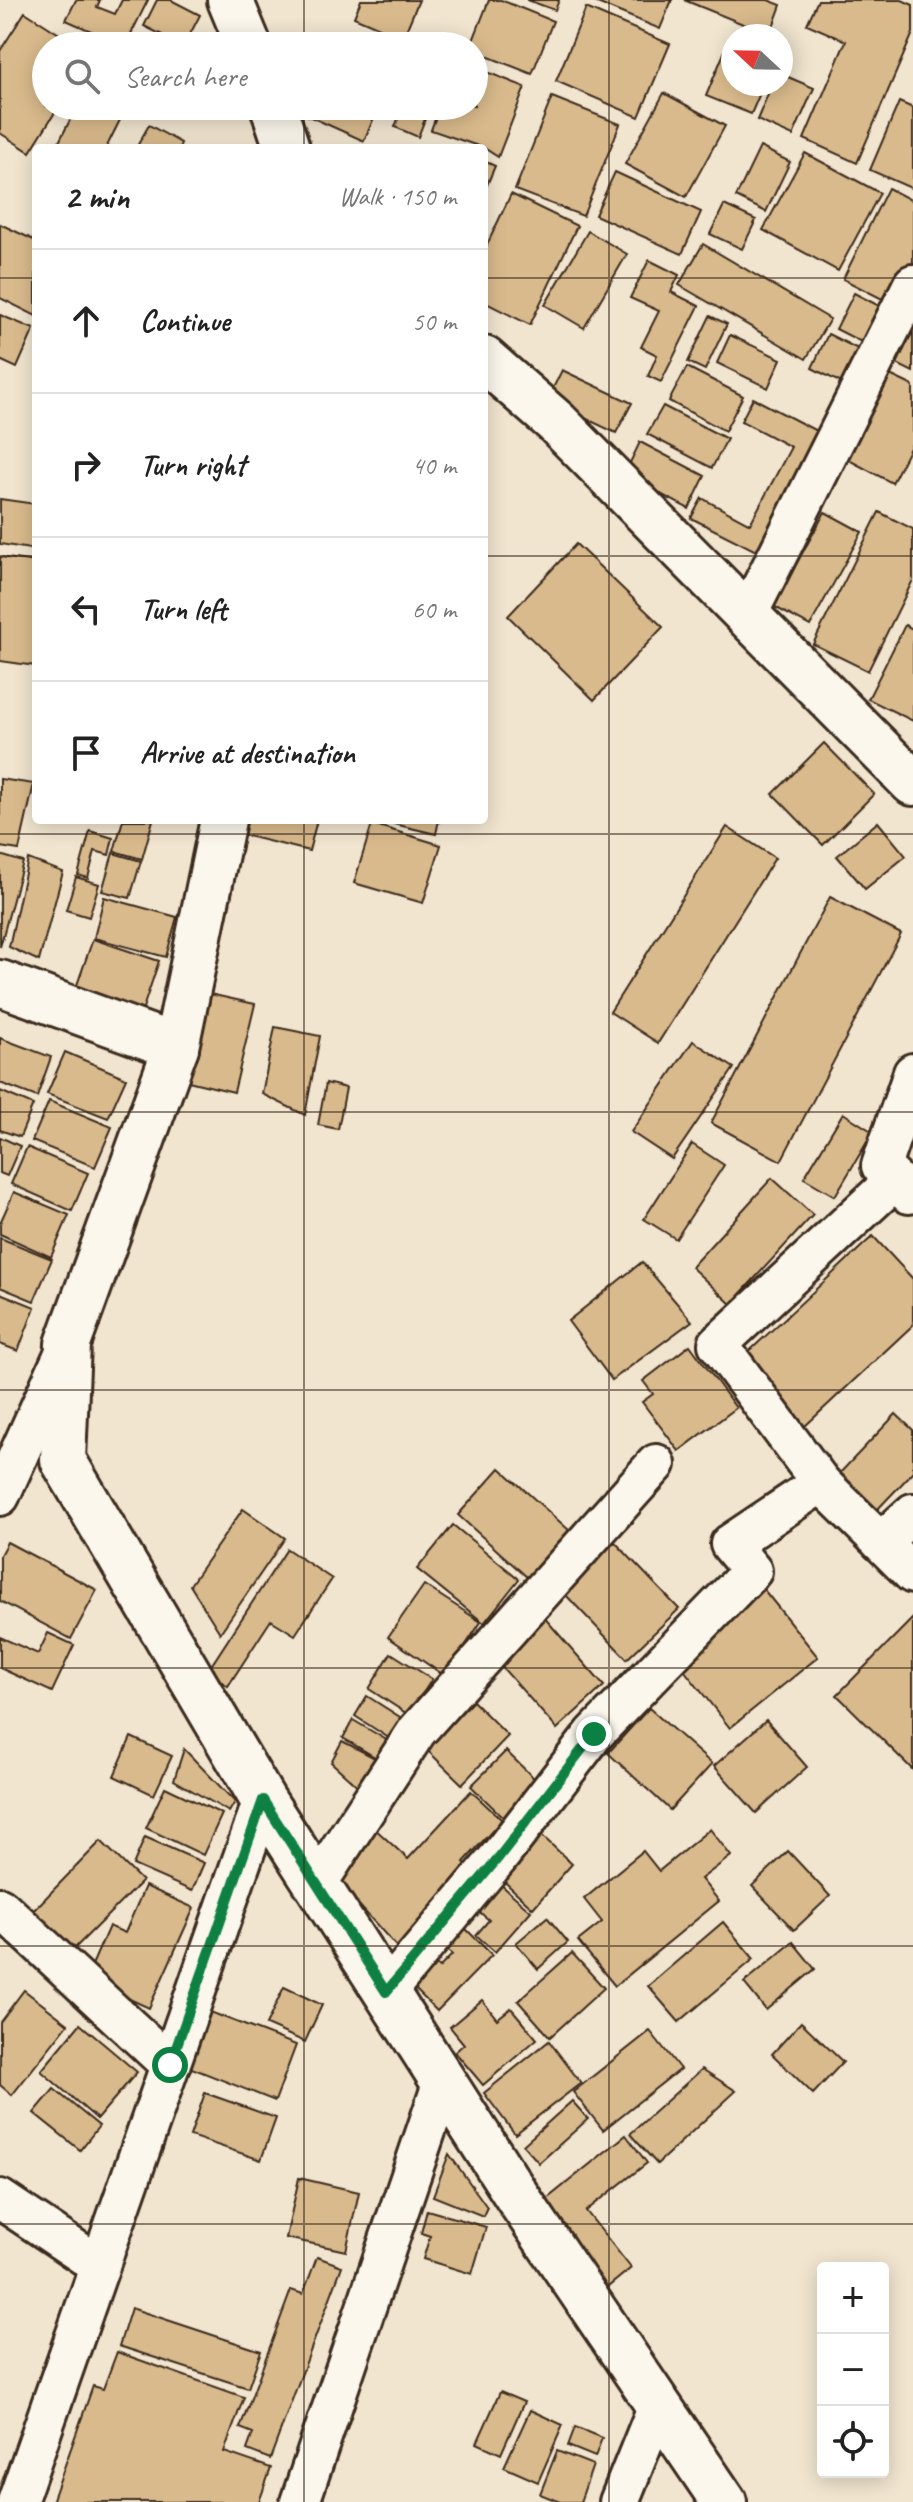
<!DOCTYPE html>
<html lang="en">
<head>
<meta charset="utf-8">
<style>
	body { margin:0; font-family:Caveat,sans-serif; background:#f2f2f2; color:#222 }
	.controls { position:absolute; right:24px; bottom:24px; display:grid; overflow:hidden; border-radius:8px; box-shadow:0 4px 20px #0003 }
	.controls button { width:72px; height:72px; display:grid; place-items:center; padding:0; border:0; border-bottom:2px solid #e0e0e0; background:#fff; color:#222; font:40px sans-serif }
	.compass { position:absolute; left:721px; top:24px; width:72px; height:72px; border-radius:50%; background:#fff; box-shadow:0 4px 20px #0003; rotate:292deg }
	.stop { position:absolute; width:24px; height:24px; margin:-18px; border:6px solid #0b8043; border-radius:50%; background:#fff }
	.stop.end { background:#0b8043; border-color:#fff; box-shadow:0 2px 8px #0008 }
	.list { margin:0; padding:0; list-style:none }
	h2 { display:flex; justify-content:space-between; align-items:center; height:104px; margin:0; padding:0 32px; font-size:34px }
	h2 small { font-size:26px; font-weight:400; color:#767676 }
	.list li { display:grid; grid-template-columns:52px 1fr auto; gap:24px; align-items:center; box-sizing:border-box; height:144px; padding:0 32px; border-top:2px solid #e0e0e0 }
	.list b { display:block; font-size:30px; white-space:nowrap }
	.list em { font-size:26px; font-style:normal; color:#767676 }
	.icon { flex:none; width:44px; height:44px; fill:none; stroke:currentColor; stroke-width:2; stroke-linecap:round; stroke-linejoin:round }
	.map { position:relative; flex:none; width:913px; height:2502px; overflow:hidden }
	.search { position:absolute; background:#fff; box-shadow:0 4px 20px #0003; left:32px; top:32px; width:456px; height:88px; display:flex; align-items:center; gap:20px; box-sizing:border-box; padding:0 28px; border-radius:44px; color:#767676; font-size:30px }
	.panel { position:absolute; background:#fff; box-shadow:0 4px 20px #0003; left:32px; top:144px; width:456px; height:680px; border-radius:8px }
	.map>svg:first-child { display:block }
	.building { fill:#d9ba8c; stroke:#3b2a1e; stroke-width:2 }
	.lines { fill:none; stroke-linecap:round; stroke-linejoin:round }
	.minor-casing { stroke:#3b2a1e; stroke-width:44 }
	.tertiary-casing { stroke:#3b2a1e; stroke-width:50 }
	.minor { stroke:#fbf7ec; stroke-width:38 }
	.tertiary { stroke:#fbf7ec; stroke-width:44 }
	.route { stroke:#0b8043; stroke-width:10 }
	.grid { fill:none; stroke:#3b2a1e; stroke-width:2; stroke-opacity:0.55 }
</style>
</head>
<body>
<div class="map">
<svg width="913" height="2502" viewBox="0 0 913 2502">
	<rect width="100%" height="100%" fill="#f1e5cf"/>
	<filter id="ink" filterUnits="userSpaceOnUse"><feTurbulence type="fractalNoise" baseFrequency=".0125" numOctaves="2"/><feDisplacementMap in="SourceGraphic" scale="16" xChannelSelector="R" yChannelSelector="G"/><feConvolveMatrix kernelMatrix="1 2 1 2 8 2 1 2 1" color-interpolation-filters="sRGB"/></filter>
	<g filter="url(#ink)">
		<g class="building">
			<path d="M76,0H100L97,7L115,14L122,0H148L125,46L66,20Z"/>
			<path d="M157,0H171L200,15L184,46L144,26Z"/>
			<path d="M361,0H419L403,38L354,17Z"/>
			<path d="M489,0H501L553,21L532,74L474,51V46H471Z"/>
			<path d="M527,0H559L555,10Z"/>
			<path d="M590,0H672L660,29Z"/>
			<path d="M684,0H768L781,5L770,35Z"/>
			<path d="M818,0H902L913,5V33L857,163L804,139L846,41L807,24Z"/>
			<path d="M586,8L670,44L639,117L556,81Z"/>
			<path d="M25,12L78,46H46V106H59L30,152L0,133V51Z"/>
			<path d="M726,48L733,51V84H764L751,114L706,96Z"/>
			<path d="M474,67L525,87L498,157L484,148L431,130L440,106H474Z"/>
			<path d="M781,74L814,88L793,136L757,120L772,84H781Z"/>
			<path d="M664,93L725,126L686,197L625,164Z"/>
			<path d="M552,97L620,124L583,216L515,190Z"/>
			<path d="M899,102L913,108V189L870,170Z"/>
			<path d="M77,106H117L125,110L106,148H56Z"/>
			<path d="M308,106H379L364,141L304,114Z"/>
			<path d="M403,106H430L418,137L395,127Z"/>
			<path d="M149,125L181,143L179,148H136Z"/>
			<path d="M760,147L790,162L766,212L736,197Z"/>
			<path d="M805,153L880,193L838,271L763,230Z"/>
			<path d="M484,161L495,166L484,192Z"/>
			<path d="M615,172L701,212L682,254L595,215Z"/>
			<path d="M888,188L913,201V278L898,307L843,279Z"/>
			<path d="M511,194L577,226L530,325L484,302V251Z"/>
			<path d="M724,205L756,220L742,249L710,234Z"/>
			<path d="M0,224L36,241V316L0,298Z"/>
			<path d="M588,231L627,254L584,328L545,305Z"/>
			<path d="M703,244L830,319L806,359L679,285Z"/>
			<path d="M649,260L679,275L671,292L699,306L661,382L648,376L657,355L641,347L659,311L630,298Z"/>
			<path d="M854,293L891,312L873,348L836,329Z"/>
			<path d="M0,315L34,329L17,368L0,360Z"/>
			<path d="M710,316L727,324L705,370L688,362Z"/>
			<path d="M913,330V372L897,364Z"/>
			<path d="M828,334L872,356L855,390L812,368Z"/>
			<path d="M730,335L781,359L768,388L717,363Z"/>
			<path d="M687,367L743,396L725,431L669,401Z"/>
			<path d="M562,370L632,403L616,433L547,400Z"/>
			<path d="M890,375L913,386V442L892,483L847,459Z"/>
			<path d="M753,398L826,436L764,555L691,518L702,498L750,524L791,447L741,421Z"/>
			<path d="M663,406L727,439L712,468L647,434Z"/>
			<path d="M640,442L705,476L689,509L624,475Z"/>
			<path d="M0,499L36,504V550L0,544Z"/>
			<path d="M825,512L862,532L810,626L773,606Z"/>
			<path d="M879,512L913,529V580L868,671L813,644Z"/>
			<path d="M576,544L663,627L594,700L508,616Z"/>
			<path d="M0,557L36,562V666L0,661Z"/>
			<path d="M905,625L913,629V721L868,699Z"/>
			<path d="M824,743L874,794L823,845L773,794Z"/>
			<path d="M0,779L34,784L19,850L0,847Z"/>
			<path d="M123,820H153L142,859L114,851Z"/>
			<path d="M247,820H317L309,851L243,835Z"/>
			<path d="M395,820H439L436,834L394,824Z"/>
			<path d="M878,822L906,856L865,889L837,856Z"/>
			<path d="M372,824L441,845L423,903L354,883Z"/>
			<path d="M727,827L775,858L658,1043L610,1012Z"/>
			<path d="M90,831L113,838L109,855L95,851L88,878L78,875Z"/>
			<path d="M113,853L141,861L130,898L102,891Z"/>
			<path d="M0,855L23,862L0,947Z"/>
			<path d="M28,859L63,872L39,961L9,947Z"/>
			<path d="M76,877L99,884L89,917L66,910Z"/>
			<path d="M104,897L177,917L166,957L94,938Z"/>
			<path d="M830,897L901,934L781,1161L711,1123Z"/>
			<path d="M93,939L159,961L142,1011L76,988Z"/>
			<path d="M205,993L255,1004L234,1092L184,1080Z"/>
			<path d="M275,1027L320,1036L305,1115L262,1094Z"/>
			<path d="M0,1038L51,1057L37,1097L0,1083Z"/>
			<path d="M693,1041L734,1068L672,1159L631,1132Z"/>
			<path d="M65,1052L126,1078L108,1118L47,1094Z"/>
			<path d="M326,1083L346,1088L338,1129L318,1125Z"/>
			<path d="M0,1091L33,1105L20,1137L0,1130Z"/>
			<path d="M49,1101L112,1127L95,1167L32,1141Z"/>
			<path d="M843,1113L873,1132L835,1196L804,1178Z"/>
			<path d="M0,1137L20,1146L7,1176L0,1173Z"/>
			<path d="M692,1144L724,1165L676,1239L644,1219Z"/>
			<path d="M27,1147L88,1173L72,1211L11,1184Z"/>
			<path d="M772,1178L813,1215L731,1304L691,1267Z"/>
			<path d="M14,1192L69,1215L51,1257L0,1234V1223Z"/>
			<path d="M873,1236L913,1279V1325L804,1427L742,1358Z"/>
			<path d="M0,1238L52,1259L34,1301L0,1287Z"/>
			<path d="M642,1262L692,1321L612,1380L568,1321Z"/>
			<path d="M0,1293L35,1307L18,1351L0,1344Z"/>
			<path d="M690,1345L736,1408L679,1451L642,1402L653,1394L643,1381Z"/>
			<path d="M896,1414L913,1430V1472L875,1512L838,1475Z"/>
			<path d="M500,1468L570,1531L528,1578L458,1515Z"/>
			<path d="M243,1509L285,1538L220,1633L190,1585Z"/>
			<path d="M453,1525L519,1579L484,1623L417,1569Z"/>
			<path d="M7,1542L97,1590L71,1639L0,1601V1555Z"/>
			<path d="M615,1542L679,1609L627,1659L563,1592Z"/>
			<path d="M287,1549L332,1579L295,1635L271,1620L228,1686L207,1672Z"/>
			<path d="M424,1585L481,1622L445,1676L388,1637Z"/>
			<path d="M760,1585L818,1657L730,1728L673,1656Z"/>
			<path d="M542,1615L604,1686L557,1729L494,1658Z"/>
			<path d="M913,1618V1770L837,1695Z"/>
			<path d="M48,1633L74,1645L52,1692L0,1668V1637L38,1654Z"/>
			<path d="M391,1653L432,1679L409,1715L369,1689Z"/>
			<path d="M367,1696L403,1719L395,1742L355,1716Z"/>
			<path d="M473,1701L508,1736L462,1784L426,1749Z"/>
			<path d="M649,1708L712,1764L670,1810L608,1753Z"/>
			<path d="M353,1720L390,1742L380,1760L343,1738Z"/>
			<path d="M766,1720L807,1767L756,1813L714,1766Z"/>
			<path d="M131,1737L172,1756L154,1795L114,1776Z"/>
			<path d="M342,1741L379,1760L363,1791L331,1762Z"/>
			<path d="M184,1749L235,1802L229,1812L174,1780Z"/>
			<path d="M506,1751L544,1788L510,1824L471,1786Z"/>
			<path d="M165,1787L222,1814L203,1855L146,1828Z"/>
			<path d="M471,1791L502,1820L464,1862L477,1875L404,1955L338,1882L372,1826L408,1859Z"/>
			<path d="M710,1829L731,1856L701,1879L719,1901L615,1986L578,1941L602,1922L584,1899L643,1851L659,1871Z"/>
			<path d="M537,1831L572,1864L533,1908L497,1875Z"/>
			<path d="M145,1837L204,1863L192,1891L133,1865Z"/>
			<path d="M101,1841L142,1881L71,1952L31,1913Z"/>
			<path d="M788,1851L830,1896L794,1930L752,1886Z"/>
			<path d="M499,1883L531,1911L495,1952L476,1935L489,1920L476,1909Z"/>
			<path d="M145,1886L194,1908L149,2008L86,1979L109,1926L125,1933Z"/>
			<path d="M547,1917L568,1942L538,1969L516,1943Z"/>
			<path d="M723,1922L754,1959L679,2022L648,1986Z"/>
			<path d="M464,1927L492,1955L437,2011L412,1986L434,1963L439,1968L452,1955L445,1947Z"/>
			<path d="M793,1942L815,1969L766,2010L744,1983Z"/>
			<path d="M572,1953L604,1988L550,2037L518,2001Z"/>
			<path d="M284,1987L322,2005L305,2042L266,2025Z"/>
			<path d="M24,1990L68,2024L12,2095L0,2085V2022Z"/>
			<path d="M482,2000L497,2019L511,2008L537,2039L483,2085L455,2052L464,2044L450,2027Z"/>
			<path d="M205,2010L296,2045L275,2101L184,2065Z"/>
			<path d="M801,2022L843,2062L813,2094L772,2054Z"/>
			<path d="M80,2024L137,2072L97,2119L41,2071Z"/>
			<path d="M650,2031L680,2069L603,2130L573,2092Z"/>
			<path d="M549,2041L581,2083L515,2134L484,2093Z"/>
			<path d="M702,2069L736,2091L657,2164L630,2134Z"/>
			<path d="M54,2089L99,2126L80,2150L34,2113Z"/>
			<path d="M205,2093L276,2118L261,2160L190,2136Z"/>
			<path d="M572,2101L588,2119L539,2163L523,2145Z"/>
			<path d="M626,2135L647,2163L586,2211L631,2268L603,2291L537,2207Z"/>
			<path d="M449,2154L487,2207L483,2216L433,2196Z"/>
			<path d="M299,2178L359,2192L346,2251L286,2238Z"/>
			<path d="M427,2210L486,2227L472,2274L423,2259L430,2236L421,2233Z"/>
			<path d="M317,2257L342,2266L270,2459L247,2450L253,2433L240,2428L291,2290L303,2294Z"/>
			<path d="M131,2308L261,2351L248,2388L119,2346Z"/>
			<path d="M117,2352L244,2397L224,2452L271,2468L259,2502H52L93,2386L103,2389Z"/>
			<path d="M500,2392L524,2402L501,2454L477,2443Z"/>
			<path d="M530,2410L563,2425L538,2482L504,2467Z"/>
			<path d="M575,2427L602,2438L595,2457L568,2446Z"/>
			<path d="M557,2451L593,2465L580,2502H560L540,2494Z"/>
		</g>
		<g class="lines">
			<defs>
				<g id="minor">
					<path d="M748,614L913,284"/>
					<path d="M909,1194L881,1166L913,1073"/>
					<path d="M821,1483L718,1344L895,1180"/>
					<path d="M0,1496L64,1354"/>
					<path d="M913,1513L881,1542L913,1574"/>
					<path d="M317,1884L417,1731L656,1464"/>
					<path d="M0,1907L170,2065"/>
					<path d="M386,1992L499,1857L594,1734L752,1571L730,1544L821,1483L881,1542"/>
					<path d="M0,2199L100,2266"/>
					<path d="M17,2502L263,1800"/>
					<path d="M300,2502L443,2081"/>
					<path d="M619,2502L658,2405"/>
				</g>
				<g id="tertiary">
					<path d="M230,0L249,46"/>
					<path d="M273,106L287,148"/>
					<path d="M484,359L556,422L913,783"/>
					<path d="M223,820L176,1047L68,1344L63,1460L263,1800L518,2198L724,2502"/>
					<path d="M0,983L176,1047"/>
				</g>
			</defs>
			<use href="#minor" class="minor-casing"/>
			<use href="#tertiary" class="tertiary-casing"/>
			<use href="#minor" class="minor"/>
			<use href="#tertiary" class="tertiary"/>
		</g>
	</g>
	<g class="lines" filter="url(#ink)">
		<path class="route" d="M170,2065L263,1800L386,1992L499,1857L594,1734"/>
	</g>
	<path class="grid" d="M304,0V46M609,0V2502M304,106V148M0,278H36M484,278H913M0,556H36M484,556H913M304,820V2502M0,834H913M0,1112H913M0,1390H913M0,1668H913M0,1946H913M0,2224H913"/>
</svg>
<div class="controls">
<button>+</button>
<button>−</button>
<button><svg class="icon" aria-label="locate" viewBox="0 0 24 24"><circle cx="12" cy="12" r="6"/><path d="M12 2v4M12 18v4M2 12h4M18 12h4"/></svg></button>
</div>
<svg class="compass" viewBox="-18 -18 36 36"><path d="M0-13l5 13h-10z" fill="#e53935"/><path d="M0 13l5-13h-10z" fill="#767676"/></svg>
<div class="stop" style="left:170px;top:2065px"></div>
<div class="stop end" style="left:594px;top:1734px"></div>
<div class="search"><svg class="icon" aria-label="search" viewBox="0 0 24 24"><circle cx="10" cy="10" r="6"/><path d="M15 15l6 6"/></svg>Search here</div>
<section class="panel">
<h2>2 min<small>Walk · 150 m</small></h2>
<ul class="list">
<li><svg class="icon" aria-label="ahead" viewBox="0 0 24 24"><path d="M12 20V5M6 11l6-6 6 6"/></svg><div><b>Continue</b></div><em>50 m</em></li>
<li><svg class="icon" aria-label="right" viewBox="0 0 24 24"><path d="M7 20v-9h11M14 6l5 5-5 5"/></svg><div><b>Turn right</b></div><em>40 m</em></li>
<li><svg class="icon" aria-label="left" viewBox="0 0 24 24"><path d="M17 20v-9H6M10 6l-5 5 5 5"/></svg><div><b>Turn left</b></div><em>60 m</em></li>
<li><svg class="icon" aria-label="arrive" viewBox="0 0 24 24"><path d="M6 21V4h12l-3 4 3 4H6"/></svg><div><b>Arrive at destination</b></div></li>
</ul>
</section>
</div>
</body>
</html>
